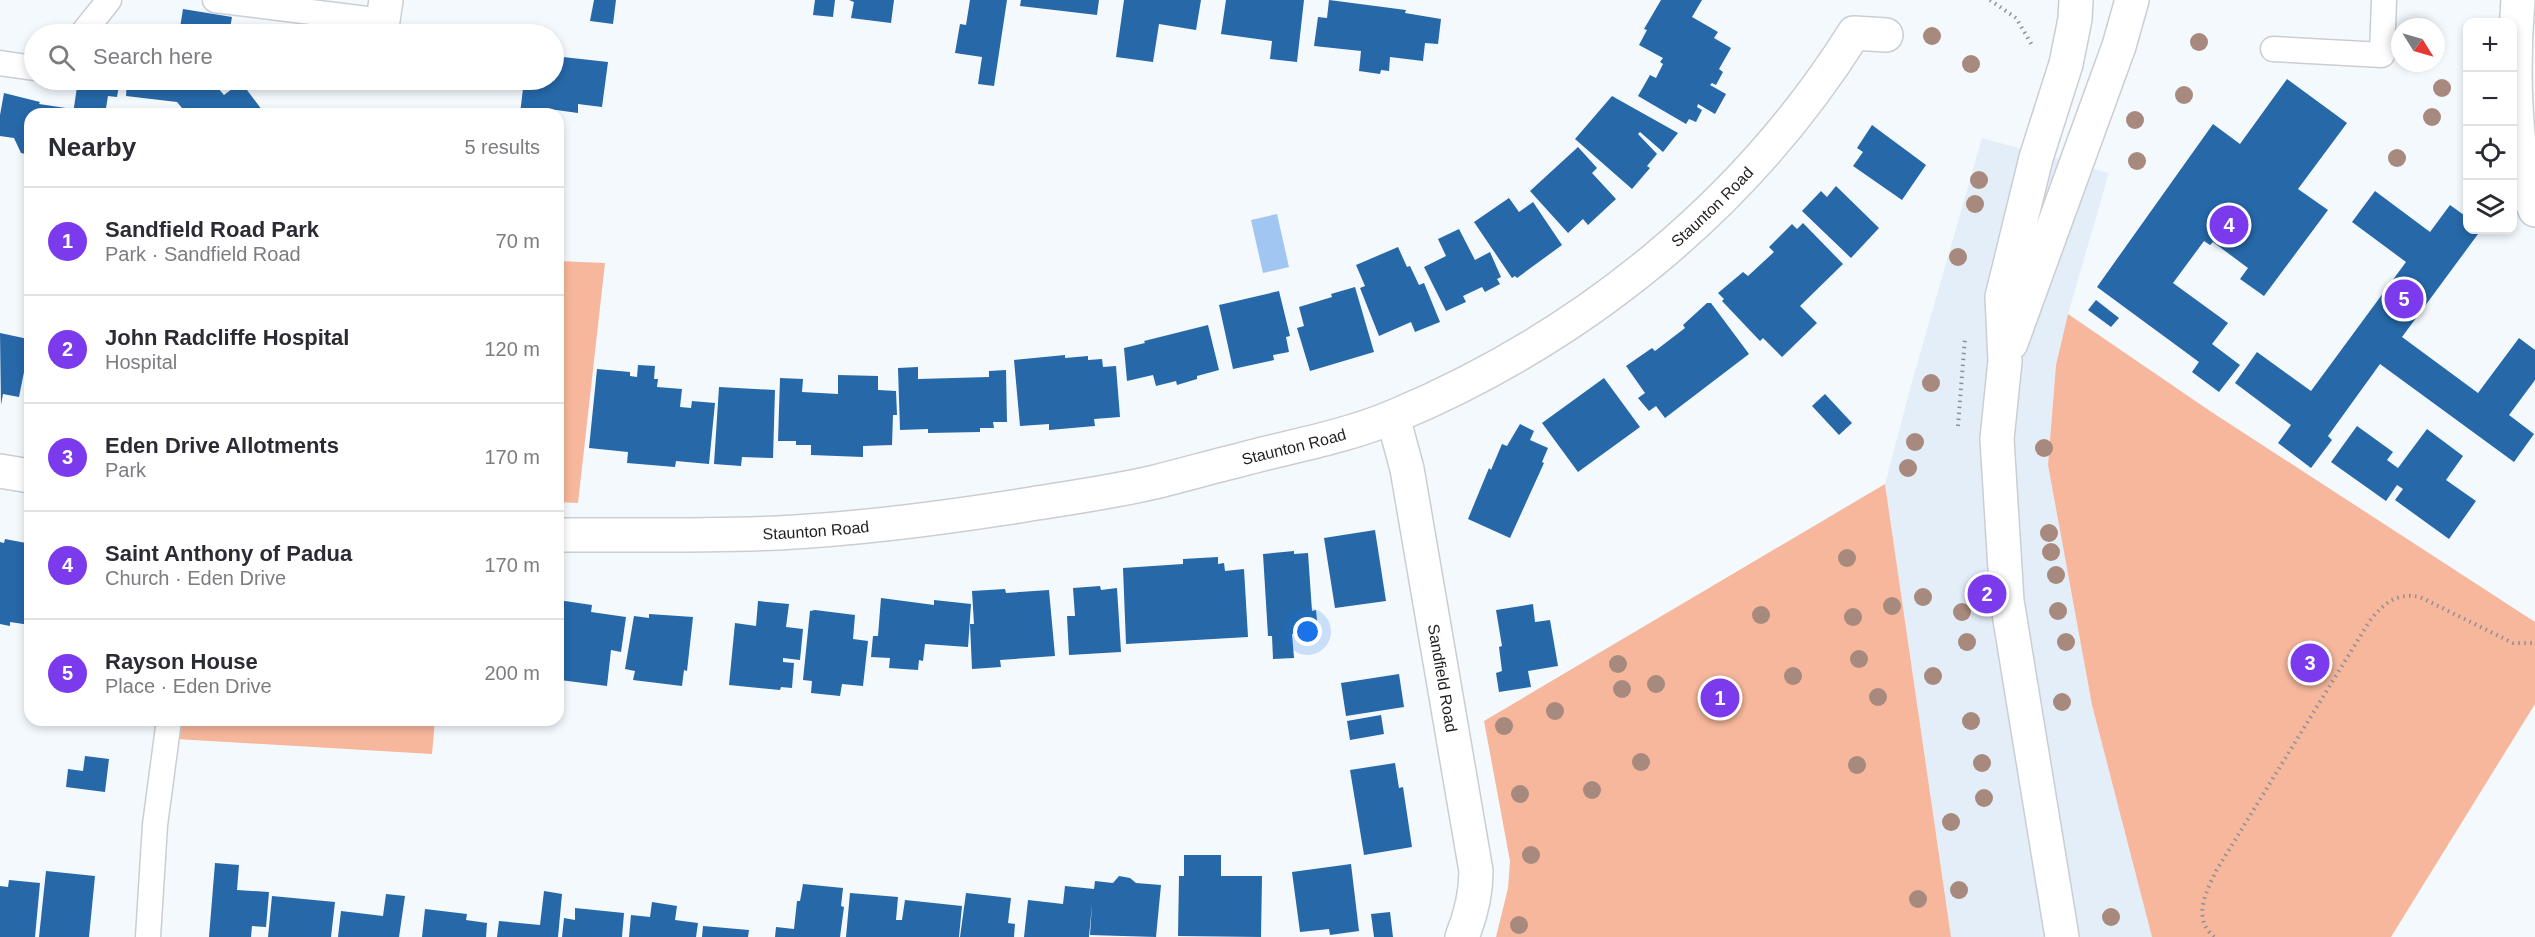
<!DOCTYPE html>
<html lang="en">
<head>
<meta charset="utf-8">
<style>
	body { margin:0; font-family:Helvetica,sans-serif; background:#f7f7f7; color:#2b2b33 }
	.controls { position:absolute; right:18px; top:18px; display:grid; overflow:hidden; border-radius:12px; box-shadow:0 3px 9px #0003 }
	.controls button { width:54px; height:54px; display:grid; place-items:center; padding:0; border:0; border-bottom:2px solid #e1e1e2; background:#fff; color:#2b2b33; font:30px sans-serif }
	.compass { position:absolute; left:2391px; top:18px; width:54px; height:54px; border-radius:50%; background:#fff; box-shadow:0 3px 9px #0003; rotate:127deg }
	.you { position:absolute; left:1308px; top:632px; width:21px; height:21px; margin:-15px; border:4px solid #fff; border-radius:50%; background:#1a73e8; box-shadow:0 0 0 9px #1a73e833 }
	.badge { display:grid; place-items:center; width:39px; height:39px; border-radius:50%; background:#7c3aed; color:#fff; font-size:20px; font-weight:700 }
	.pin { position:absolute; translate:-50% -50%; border:3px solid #fff; box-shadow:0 2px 6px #0006 }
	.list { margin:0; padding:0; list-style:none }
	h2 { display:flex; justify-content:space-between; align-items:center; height:78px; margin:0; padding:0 24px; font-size:26px }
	h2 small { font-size:20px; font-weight:400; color:#7c7c81 }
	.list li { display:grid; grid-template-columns:39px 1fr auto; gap:18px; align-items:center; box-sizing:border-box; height:108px; padding:0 24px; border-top:2px solid #e1e1e2 }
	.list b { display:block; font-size:22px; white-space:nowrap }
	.list p { margin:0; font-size:20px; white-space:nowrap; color:#7c7c81 }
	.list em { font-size:20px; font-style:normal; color:#7c7c81 }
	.icon { flex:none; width:33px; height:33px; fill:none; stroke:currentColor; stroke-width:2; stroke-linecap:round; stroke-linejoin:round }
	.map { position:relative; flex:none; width:2535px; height:937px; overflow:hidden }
	.search { position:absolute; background:#fff; box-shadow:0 3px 9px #0003; left:24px; top:24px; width:540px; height:66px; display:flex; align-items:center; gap:15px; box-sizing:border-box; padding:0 21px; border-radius:33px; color:#7c7c81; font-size:22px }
	.panel { position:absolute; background:#fff; box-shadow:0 3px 9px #0003; left:24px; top:108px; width:540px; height:618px; border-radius:18px }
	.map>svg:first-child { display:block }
	.built { fill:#e4eef9 }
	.green { fill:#f7b79c }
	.water { fill:#a0c6f1 }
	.building { fill:#2668a8 }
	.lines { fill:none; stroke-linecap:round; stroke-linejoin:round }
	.lane-casing { stroke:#caced3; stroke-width:27 }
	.street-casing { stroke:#caced3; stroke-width:36 }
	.secondary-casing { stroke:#caced3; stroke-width:36 }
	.path { stroke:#8d9094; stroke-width:4; stroke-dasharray:1.5 4.5; stroke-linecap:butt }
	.lane { stroke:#fff; stroke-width:24 }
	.street { stroke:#fff; stroke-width:33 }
	.secondary { stroke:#fff; stroke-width:33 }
	.tree { fill:#a7897d }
	.labels { text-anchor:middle; stroke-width:6; stroke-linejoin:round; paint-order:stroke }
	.street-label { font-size:16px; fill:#1d1f21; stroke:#fff }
</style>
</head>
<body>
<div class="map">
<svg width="2535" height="937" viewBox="0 0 2535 937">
	<rect width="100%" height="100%" fill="#f4f9fe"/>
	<path class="built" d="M1982,138L2109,173L2068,314L2056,365L2048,465L2092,705L2152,937H1951L1885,484L1912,382Z"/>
	<g class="green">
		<path d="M558,261L605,263L578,503L558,502Z"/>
		<path d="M2068,314L2210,411L2535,622V704L2391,937H2152L2092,705L2048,465L2056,365Z"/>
		<path d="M1885,484L1951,937H1496L1508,888L1510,861L1484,721Z"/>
		<path d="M179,720H435L432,754L176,739Z"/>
	</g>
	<path class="water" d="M1277,214L1289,267L1263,273L1251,220Z"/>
	<g class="building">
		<path d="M594,0H616L613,24L590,21Z"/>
		<path d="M815,0H835L833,17L813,15Z"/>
		<path d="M849,0H894L891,23L851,18L854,2Z"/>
		<path d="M970,0H1007L994,86L978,84L982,57L955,53L960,24L966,25Z"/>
		<path d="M1021,0H1099L1097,15L1020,6Z"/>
		<path d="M1124,0H1201L1196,30L1159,24L1153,62L1116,57Z"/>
		<path d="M1226,0H1304L1297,62L1270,59L1272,41L1221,34Z"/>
		<path d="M1329,0L1406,10L1405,13L1441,19L1438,44L1425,43L1423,61L1390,57L1389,71L1381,70L1380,74L1359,71L1361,51L1314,46L1318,17L1327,18Z"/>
		<path d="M1661,0H1702L1692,17L1718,32L1714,38L1731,48L1719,69L1723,72L1716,85L1712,83L1710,85L1726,94L1715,114L1698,104L1697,107L1702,110L1696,122L1689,119L1686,124L1638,96L1650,75L1656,78L1663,64L1660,62L1663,58L1639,45L1647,30L1644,29Z"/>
		<path d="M183,9L232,17L229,34H179Z"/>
		<path d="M554,56L608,62L602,107L578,104V113L549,109V114H520L524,80H554Z"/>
		<path d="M2287,79L2347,123L2298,189L2328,210L2264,296L2240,279L2248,268L2213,242L2210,245L2204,241L2173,283L2228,323L2212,344L2240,365L2219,392L2192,372L2199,362L2097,287L2213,124L2240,144Z"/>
		<path d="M78,80H120L117,97L108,96L105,114H73Z"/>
		<path d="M127,80H211L224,95L241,82L265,114H187L177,102L126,96Z"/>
		<path d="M4,93L40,102L39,104L66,108L65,114H30V155L21,153L14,138L0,136V115Z"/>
		<path d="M1612,96L1678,133L1663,152L1640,132L1638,134L1657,154L1647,166L1650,168L1632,189L1575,139Z"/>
		<path d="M1872,125L1926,165L1902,200L1853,166L1863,152L1857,148Z"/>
		<path d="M1578,147L1597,168L1592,173L1616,199L1588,225L1583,219L1568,233L1530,191Z"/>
		<path d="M1836,186L1879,228L1851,258L1802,211L1821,191L1827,197Z"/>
		<path d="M2375,191L2430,232L2450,205L2468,218V230H2481L2402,337L2478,393L2519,338L2535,350V380L2509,415L2534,434L2514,462L2380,364L2328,436L2332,440L2311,468L2278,443L2291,425L2235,383L2257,352L2311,391L2406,262L2352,222Z"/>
		<path d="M1509,198L1519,212L1533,202L1562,245L1517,278L1515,276L1512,278L1474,222Z"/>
		<path d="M1803,223L1843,264L1800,306L1817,323L1782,357L1763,338L1760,341L1722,301L1724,299L1718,293L1743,272L1748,276L1774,252L1769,247L1792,224L1797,229Z"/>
		<path d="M1459,229L1475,260L1490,252L1501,277L1497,279L1500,284L1485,292L1482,287L1463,296L1466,302L1446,311L1424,267L1446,256L1438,239Z"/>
		<path d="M1398,247L1407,267L1410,266L1419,285L1424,283L1440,322L1415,332L1411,322L1379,336L1360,288L1365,286L1356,265Z"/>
		<path d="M1355,287L1374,352L1310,371L1297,328L1304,326L1299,307L1332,297L1331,294Z"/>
		<path d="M1279,291L1290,336L1286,337L1289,352L1273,355L1274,360L1233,369L1219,305Z"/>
		<path d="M2096,300L2119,318L2111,327L2088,310Z"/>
		<path d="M1707,303H1711L1749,354L1665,418L1656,406L1649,411L1638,398L1645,393L1626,366L1652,348L1655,351L1685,328L1683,325Z"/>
		<path d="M1208,325L1219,370L1197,376V379L1177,385L1176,381L1156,386L1153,375L1127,381L1124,348L1145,343L1144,341Z"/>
		<path d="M0,333L28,339L27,347H29L19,397L3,394L1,405Z"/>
		<path d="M1065,355V358L1088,356V360L1102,359L1103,367L1116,366L1120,417L1094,419L1095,426L1049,430V424L1020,426L1014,360Z"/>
		<path d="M638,365L655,366L654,379H658L657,387L682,389L680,407L691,408L692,401L715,403L709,464L676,461L675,467L627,463L628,452L589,448L597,369L630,372V376L637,377Z"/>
		<path d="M918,367V379L989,377V371L1006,370L1007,422H993L994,428H980V432L928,433V429L900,430L898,368Z"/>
		<path d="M838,375L878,376V390L896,391L897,415H893L892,445L863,446V457L811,455V445H796V441H778L780,378L803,379L802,392L838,394Z"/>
		<path d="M1604,378L1640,427L1578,472L1542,423Z"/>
		<path d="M719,387L775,390L773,458L742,457L741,466L714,464Z"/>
		<path d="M1825,394L1852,423L1839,435L1812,406Z"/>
		<path d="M1520,424L1534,431L1530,440L1548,448L1542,462L1544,463L1510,538L1468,519L1489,468L1491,470L1502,444L1507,446Z"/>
		<path d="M2357,426L2393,452L2387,460L2398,468L2427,429L2463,456L2446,480L2476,501L2449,539L2395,500L2403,489L2397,485L2386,501L2331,462Z"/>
		<path d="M1375,530L1386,601L1335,608L1324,538Z"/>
		<path d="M5,539L26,543L25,547H30V625L10,622V626L0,624V542L4,543Z"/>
		<path d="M1294,551V554L1308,553L1312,611L1316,610L1318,632L1292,634L1294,658L1273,659L1272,636H1268L1263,554Z"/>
		<path d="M1218,557V564L1224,563L1225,571L1244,569L1248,637L1126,644L1123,568L1183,564V559Z"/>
		<path d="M1100,586L1101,590L1117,588L1121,652L1069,655L1067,616H1075L1073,588Z"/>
		<path d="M1005,589L1006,593L1049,590L1055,656L1000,660L1001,667L972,669L970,624H974L972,591Z"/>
		<path d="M881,598L934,605V600L971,604L968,647L925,644L923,661L919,660L918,670L889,668L890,658L871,657L873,636H878Z"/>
		<path d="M558,600L592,605L591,612L626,617L621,652L611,650L607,686L560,680L562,664H558Z"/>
		<path d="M758,601L789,604L786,627L803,629L800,660L783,658V662L794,663L792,688L781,687L780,690L729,685L735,623L756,626Z"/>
		<path d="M1533,604L1535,622L1550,620L1558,666L1528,671L1531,687L1499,692L1496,673L1502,671L1499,647L1502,646L1496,610Z"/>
		<path d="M815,610L855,615L853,639L868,641L863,686L842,684L840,696L811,693L812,681L803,680L810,611Z"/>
		<path d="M649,614L693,617L687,671L684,670L682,686L633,680L635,671L625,669L634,616L649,618Z"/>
		<path d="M1399,674L1404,707L1346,716L1341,683Z"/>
		<path d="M1381,715L1384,734L1350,740L1347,721Z"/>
		<path d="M85,756L109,759L105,792L66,787L68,769L83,771Z"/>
		<path d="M1395,763L1399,788L1403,787L1412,847L1364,855L1350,770Z"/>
		<path d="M1184,855H1221V876H1262L1261,937L1178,936L1179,876H1184Z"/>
		<path d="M215,863L239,865L237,890L269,892L266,927L252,926L251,937H209Z"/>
		<path d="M1351,864L1359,931L1330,935L1329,929L1300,932L1292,872Z"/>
		<path d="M46,871L95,876L89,937H39Z"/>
		<path d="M1119,876L1130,878L1136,883L1161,885L1156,937L1090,935L1092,904L1089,937H1024L1028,900L1063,904L1065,886L1094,889L1095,881L1113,883Z"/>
		<path d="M9,880L40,883L35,937H0V886L8,887Z"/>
		<path d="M803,884L843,888L841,906L844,907L840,937H775L776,927L794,929L797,901H800Z"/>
		<path d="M544,891L562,894L558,937H497L499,921L540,925Z"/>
		<path d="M850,893L898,897L896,920H902L905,900L962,906L959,937H846Z"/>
		<path d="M966,893L1011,898L1008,923L1015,924L1014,937H960Z"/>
		<path d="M386,894L405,896L399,937H338L341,911L383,916Z"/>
		<path d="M272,896L335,902L331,937H268Z"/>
		<path d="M652,902L677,906L675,920L698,923L696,937H629L631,915L650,917Z"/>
		<path d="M575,908L624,913L622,937H562L564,918L575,920Z"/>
		<path d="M425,909L467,914L466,920L487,923L486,937H422Z"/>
		<path d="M1390,912L1393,937H1374L1371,914Z"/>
		<path d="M703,926L749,930L748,937H702Z"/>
	</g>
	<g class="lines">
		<defs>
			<g id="lane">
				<path d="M215,0L383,21"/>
				<path d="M82,34L109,0"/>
				<path d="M2273,49L2382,55L2384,0"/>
				<path d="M0,63L34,68"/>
				<path d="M148,937L155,825L169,720"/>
			</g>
			<g id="street">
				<path d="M2518,0C2513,58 2512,157 2535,210"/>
				<path d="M381,34L386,0"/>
				<path id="s1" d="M1393,417L1407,469L1476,871C1476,895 1471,915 1462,937"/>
				<path d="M0,471L30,476"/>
				<path id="s2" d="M558,535C631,535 704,536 778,533C860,529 943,518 1025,505C1068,498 1112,492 1155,482C1183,475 1211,467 1240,460C1291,446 1346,437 1395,416C1583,337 1746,205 1854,33L1886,35"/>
			</g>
			<g id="secondary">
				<path d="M2011,343L2119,46L2132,0"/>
				<path d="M2062,937L2007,601L1997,439L2005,361L2002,297L2036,158L2066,64L2075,19L2076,0"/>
			</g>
		</defs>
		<use href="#lane" class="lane-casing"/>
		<use href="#street" class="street-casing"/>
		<use href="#secondary" class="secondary-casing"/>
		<g class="path">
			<path d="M1990,0L2016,18L2032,45"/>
			<path d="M1958,426L1965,338"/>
			<path d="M2214,937C2192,918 2206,892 2216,871L2369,622C2383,604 2396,592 2420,597L2513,643H2535"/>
		</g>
		<use href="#lane" class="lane"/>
		<use href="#street" class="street"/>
		<use href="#secondary" class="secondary"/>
	</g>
	<g class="tree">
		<circle cx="1932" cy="36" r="9"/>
		<circle cx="2199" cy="42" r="9"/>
		<circle cx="1971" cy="64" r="9"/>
		<circle cx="2442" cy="88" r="9"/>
		<circle cx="2184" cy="95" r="9"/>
		<circle cx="2432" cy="117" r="9"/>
		<circle cx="2135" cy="120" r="9"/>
		<circle cx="2397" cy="158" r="9"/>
		<circle cx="2137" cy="161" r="9"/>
		<circle cx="1979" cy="180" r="9"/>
		<circle cx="1975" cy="204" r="9"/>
		<circle cx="1958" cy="257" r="9"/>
		<circle cx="1931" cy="383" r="9"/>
		<circle cx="1915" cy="442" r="9"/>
		<circle cx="2044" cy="448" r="9"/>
		<circle cx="1908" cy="468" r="9"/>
		<circle cx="2049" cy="533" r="9"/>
		<circle cx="2051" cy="552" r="9"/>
		<circle cx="1847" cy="558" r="9"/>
		<circle cx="2056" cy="575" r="9"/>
		<circle cx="1923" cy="597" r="9"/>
		<circle cx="1892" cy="606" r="9"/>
		<circle cx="2058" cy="611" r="9"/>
		<circle cx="1962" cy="612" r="9"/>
		<circle cx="1761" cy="615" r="9"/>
		<circle cx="1853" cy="617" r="9"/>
		<circle cx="1967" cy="642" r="9"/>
		<circle cx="2066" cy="642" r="9"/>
		<circle cx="1859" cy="659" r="9"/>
		<circle cx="1618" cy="664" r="9"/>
		<circle cx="1793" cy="676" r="9"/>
		<circle cx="1933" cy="676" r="9"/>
		<circle cx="1656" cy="684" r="9"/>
		<circle cx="1622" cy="689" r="9"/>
		<circle cx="1878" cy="697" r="9"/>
		<circle cx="2062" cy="702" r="9"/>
		<circle cx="1555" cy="711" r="9"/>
		<circle cx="1971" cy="721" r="9"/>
		<circle cx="1504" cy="726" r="9"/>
		<circle cx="1641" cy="762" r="9"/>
		<circle cx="1982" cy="763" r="9"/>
		<circle cx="1857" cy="765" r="9"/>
		<circle cx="1592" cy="790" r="9"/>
		<circle cx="1520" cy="794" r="9"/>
		<circle cx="1984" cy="798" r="9"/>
		<circle cx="1951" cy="822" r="9"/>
		<circle cx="1531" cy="855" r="9"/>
		<circle cx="1959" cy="890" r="9"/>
		<circle cx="1918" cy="899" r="9"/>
		<circle cx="2111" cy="917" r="9"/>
		<circle cx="1519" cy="925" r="9"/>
	</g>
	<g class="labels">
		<g class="street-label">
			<text dy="6" stroke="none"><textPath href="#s2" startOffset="1232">Staunton Road</textPath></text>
			<text dy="6" stroke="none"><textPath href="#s2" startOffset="744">Staunton Road</textPath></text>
			<text dy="6" stroke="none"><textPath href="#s2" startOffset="258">Staunton Road</textPath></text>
			<text dy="6" stroke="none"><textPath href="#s1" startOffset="266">Sandfield Road</textPath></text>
		</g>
	</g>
</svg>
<div class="controls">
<button>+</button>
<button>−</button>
<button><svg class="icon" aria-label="locate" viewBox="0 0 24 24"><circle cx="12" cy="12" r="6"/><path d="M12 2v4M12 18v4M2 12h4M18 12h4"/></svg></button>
<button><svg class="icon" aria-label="layers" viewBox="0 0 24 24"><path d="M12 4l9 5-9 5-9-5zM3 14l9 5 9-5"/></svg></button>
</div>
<svg class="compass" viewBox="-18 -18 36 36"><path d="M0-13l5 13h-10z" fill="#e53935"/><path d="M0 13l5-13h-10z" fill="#7c7c81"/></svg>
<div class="you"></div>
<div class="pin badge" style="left:1720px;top:698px">1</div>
<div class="pin badge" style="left:1987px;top:594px">2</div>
<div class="pin badge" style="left:2310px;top:663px">3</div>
<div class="pin badge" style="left:2229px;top:225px">4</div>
<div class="pin badge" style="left:2404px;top:299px">5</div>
<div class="search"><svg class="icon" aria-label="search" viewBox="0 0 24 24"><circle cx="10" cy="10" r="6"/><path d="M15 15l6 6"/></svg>Search here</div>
<section class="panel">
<h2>Nearby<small>5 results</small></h2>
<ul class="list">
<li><span class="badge">1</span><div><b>Sandfield Road Park</b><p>Park · Sandfield Road</p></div><em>70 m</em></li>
<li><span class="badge">2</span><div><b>John Radcliffe Hospital</b><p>Hospital</p></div><em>120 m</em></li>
<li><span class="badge">3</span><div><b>Eden Drive Allotments</b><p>Park</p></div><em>170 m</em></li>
<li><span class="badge">4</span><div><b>Saint Anthony of Padua</b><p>Church · Eden Drive</p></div><em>170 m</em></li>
<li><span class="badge">5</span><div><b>Rayson House</b><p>Place · Eden Drive</p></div><em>200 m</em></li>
</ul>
</section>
</div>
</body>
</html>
